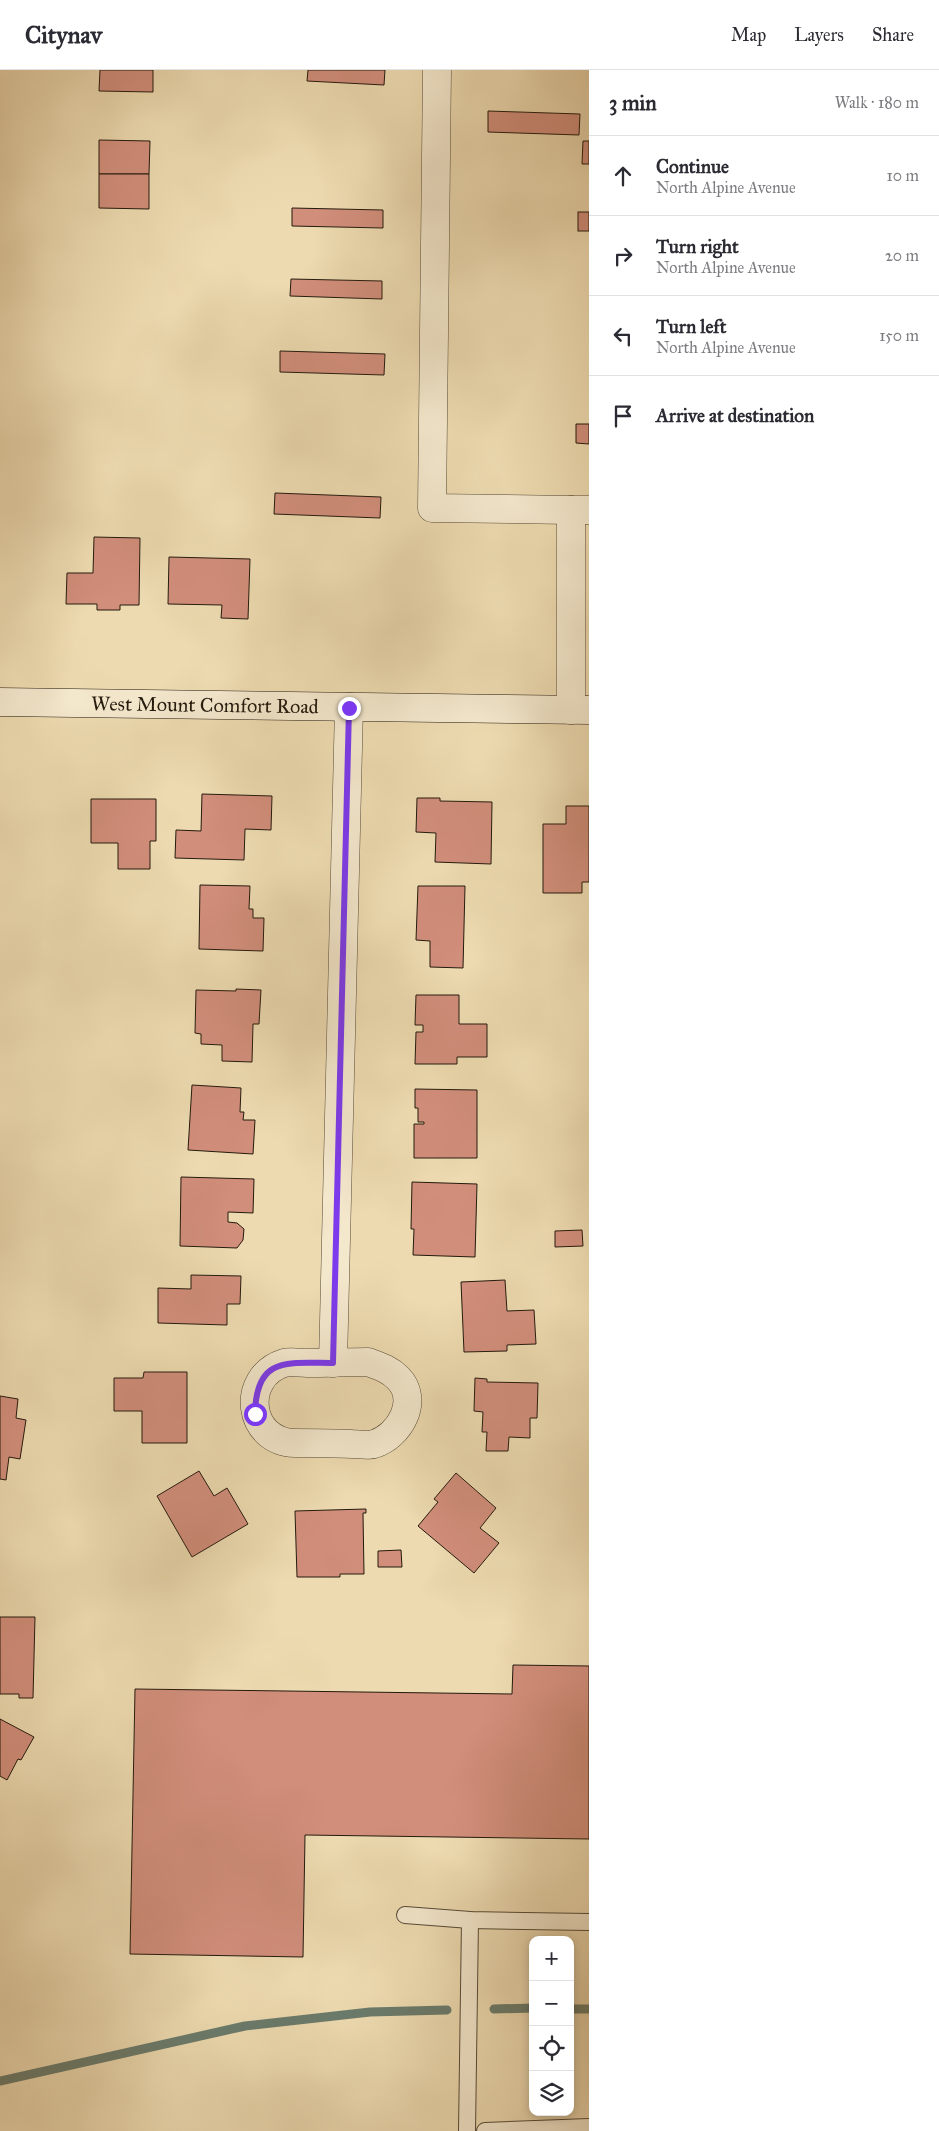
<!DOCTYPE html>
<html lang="en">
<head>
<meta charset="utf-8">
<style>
	body { margin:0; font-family:"IM FELL Great Primer",serif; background:#f2f2f3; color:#2b2b33 }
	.controls { position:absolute; right:15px; bottom:15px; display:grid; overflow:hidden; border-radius:10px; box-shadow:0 2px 8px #0003 }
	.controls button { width:45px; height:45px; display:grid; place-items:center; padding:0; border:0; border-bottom:1px solid #e1e1e2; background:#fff; color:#2b2b33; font:25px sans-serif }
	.stop { position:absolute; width:15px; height:15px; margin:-11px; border:4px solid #7c3aed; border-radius:50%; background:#fff }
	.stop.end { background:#7c3aed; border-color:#fff; box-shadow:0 1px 5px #0008 }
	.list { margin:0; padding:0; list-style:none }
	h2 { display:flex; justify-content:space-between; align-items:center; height:65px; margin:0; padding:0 20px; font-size:21px }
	h2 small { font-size:16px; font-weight:400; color:#7c7c81 }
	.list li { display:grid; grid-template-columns:32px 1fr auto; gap:15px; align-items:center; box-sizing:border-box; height:80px; padding:0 20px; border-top:1px solid #e1e1e2 }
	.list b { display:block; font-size:19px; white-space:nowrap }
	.list p { margin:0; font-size:16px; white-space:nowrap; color:#7c7c81 }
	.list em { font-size:16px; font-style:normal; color:#7c7c81 }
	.icon { flex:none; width:28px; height:28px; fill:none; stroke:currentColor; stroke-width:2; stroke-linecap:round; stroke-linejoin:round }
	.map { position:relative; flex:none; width:589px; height:2061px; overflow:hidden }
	header { display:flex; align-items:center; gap:30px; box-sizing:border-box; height:70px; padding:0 25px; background:#fff; border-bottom:1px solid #e1e1e2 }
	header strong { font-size:24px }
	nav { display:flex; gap:28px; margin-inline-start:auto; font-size:18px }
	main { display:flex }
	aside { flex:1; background:#fff }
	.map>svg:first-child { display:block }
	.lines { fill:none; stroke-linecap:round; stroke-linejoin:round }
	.stream { stroke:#6a7b6c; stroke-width:9 }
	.building { fill:#d18e7b; stroke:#241a0d }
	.lane-casing { stroke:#564a36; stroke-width:18 }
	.street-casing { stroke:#564a36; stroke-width:29 }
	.secondary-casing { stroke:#241a0d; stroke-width:29 }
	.lane { stroke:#f3e7cc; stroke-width:16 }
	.street { stroke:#f3e7cc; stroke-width:28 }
	.secondary { stroke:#f3e7cc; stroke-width:28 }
	.route { stroke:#7c3aed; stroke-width:6 }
	.labels { text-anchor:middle; stroke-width:4.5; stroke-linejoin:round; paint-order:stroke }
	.street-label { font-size:20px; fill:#241a0d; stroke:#f3e7cc }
</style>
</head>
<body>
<header>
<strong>Citynav</strong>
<nav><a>Map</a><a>Layers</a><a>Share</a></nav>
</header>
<main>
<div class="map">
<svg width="589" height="2061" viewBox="0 0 589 2061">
	<rect width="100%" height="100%" fill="#eddab0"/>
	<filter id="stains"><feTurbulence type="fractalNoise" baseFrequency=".004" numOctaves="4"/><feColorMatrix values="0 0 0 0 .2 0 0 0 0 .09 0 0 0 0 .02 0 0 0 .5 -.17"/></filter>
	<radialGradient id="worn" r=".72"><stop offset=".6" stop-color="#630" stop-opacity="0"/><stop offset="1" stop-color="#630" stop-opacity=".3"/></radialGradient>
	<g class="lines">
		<g class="stream">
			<path d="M494,1939L533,1938"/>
			<path d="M570,1939H589"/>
			<path d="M0,2011L245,1956L370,1942L447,1940"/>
		</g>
	</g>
	<g class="building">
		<path d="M100,0H153V22L99,21Z"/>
		<path d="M308,0H385L384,15L307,11Z"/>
		<path d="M488,41L580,44L579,65L488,62Z"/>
		<path d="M99,70L150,71L149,104H99Z"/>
		<path d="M583,71H589V94H582Z"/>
		<path d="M99,104H149V139L99,138Z"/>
		<path d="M292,138L383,140V158L292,156Z"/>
		<rect x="578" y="142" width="11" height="19"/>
		<path d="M291,209L382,211V229L290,226Z"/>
		<path d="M280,281L385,284L384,305L280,302Z"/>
		<path d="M576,354H589V374L576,373Z"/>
		<path d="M275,423L381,427L380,448L274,444Z"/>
		<path d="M94,467L140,468L139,535H120V540H97V534H66L67,503H93Z"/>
		<path d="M169,487L250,489L248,549L221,548L222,535L168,534Z"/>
		<path d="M202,724L272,726L271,760L245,759L244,790L175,788L176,760L201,761Z"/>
		<path d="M417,728H440V731L492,732L491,794L435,792L436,763L416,762Z"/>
		<path d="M91,729H156V771H150V799H118V773H91Z"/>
		<path d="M566,736H589V812H582V823H543V754H566Z"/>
		<path d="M200,815L250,816L249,839H253V848H264L263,881L199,879Z"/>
		<path d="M418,816H465L463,898L430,897V871L416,870Z"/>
		<path d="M236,919L261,920L259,954H253L252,992L222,991V975L201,974V964L195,963L196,920L236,921Z"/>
		<path d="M416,925H459V954H487V987H457V994H415L416,962H423V955H415Z"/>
		<path d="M192,1015L241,1018L240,1042H244L243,1050H255L253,1084L188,1080Z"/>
		<path d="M415,1019L477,1020V1088H414V1054H424V1052H418V1038H415Z"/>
		<path d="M181,1107L254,1109L253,1143L228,1142V1152L237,1153L244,1159L243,1170L237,1178L180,1176Z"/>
		<path d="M412,1112L477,1114L475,1187L413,1185L414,1159H411Z"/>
		<path d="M582,1160L583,1176L555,1177V1161Z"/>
		<path d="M191,1205L241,1206L240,1234H227V1255L158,1253V1218L191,1219Z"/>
		<path d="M505,1210L507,1241L534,1240L536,1274L507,1275V1281L464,1282L461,1212Z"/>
		<path d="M144,1302H187V1373H142V1341H114V1308H143Z"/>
		<path d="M475,1308L487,1309V1312L538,1313L537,1348H530V1368L509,1367L508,1381H486L487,1362H482L483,1342L474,1341Z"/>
		<path d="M0,1326L18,1329L16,1348L26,1350L20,1389L9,1387L6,1410L0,1409Z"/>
		<path d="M199,1401L214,1426L227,1418L248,1454L192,1487L157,1426Z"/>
		<path d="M456,1403L496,1438L480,1458L499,1473L474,1503L418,1456L438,1432L434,1429Z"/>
		<path d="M366,1439V1443H363L364,1504H340V1507H297L295,1441Z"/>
		<path d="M401,1480L402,1497H378V1481Z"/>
		<path d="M0,1547H35L33,1628H19V1624H0Z"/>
		<path d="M513,1595L589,1596V1769L305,1765L303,1887L130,1884L135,1619L512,1624Z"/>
		<path d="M0,1649L34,1667L21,1690L18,1689L7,1710L0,1706Z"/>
	</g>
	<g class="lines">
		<defs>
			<g id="lane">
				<path d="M405,1845L470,1850L589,1852"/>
				<path d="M467,2061L470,1850"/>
				<path d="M485,2061L589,2057"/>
			</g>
			<g id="street">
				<path d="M437,0L432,438L571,440"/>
				<path d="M571,640V440H589"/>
				<path d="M368,1292C379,1296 389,1299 398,1308C420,1330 400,1366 374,1374C368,1376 358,1374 352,1374C333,1373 314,1373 295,1373C247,1372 240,1307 284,1293C291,1291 300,1293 307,1293C327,1293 348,1292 368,1292Z"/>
				<path d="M333,1293L349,637"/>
			</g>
			<g id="secondary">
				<path id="s1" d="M0,632L589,640"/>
			</g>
		</defs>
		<use href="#lane" class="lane-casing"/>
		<use href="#street" class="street-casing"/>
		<use href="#secondary" class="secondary-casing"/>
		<use href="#lane" class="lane"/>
		<use href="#street" class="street"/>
		<use href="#secondary" class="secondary"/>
	</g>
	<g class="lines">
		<path class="route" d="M255,1344C256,1286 287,1293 333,1293L349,638"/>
	</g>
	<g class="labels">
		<g class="street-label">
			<text dy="7" stroke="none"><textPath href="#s1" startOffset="205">West Mount Comfort Road</textPath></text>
		</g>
	</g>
	<rect width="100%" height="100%" filter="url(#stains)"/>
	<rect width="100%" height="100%" fill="url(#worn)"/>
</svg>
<div class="controls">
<button>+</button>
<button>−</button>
<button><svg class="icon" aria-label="locate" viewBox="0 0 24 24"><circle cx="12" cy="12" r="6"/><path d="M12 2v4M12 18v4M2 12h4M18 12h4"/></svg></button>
<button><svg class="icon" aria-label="layers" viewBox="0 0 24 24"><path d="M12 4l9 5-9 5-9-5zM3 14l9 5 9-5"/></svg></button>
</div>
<div class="stop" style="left:255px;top:1344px"></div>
<div class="stop end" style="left:349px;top:638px"></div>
</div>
<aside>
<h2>3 min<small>Walk · 180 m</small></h2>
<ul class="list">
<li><svg class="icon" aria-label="ahead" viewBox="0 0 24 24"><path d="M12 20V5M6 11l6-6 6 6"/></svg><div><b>Continue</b><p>North Alpine Avenue</p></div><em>10 m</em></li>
<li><svg class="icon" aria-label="right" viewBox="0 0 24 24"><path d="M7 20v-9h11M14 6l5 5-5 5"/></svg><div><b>Turn right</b><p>North Alpine Avenue</p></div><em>20 m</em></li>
<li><svg class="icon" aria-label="left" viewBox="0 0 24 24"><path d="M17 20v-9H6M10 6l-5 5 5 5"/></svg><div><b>Turn left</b><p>North Alpine Avenue</p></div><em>150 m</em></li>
<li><svg class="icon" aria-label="arrive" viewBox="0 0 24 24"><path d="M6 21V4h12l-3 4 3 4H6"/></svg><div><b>Arrive at destination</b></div></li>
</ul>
</aside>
</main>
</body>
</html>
